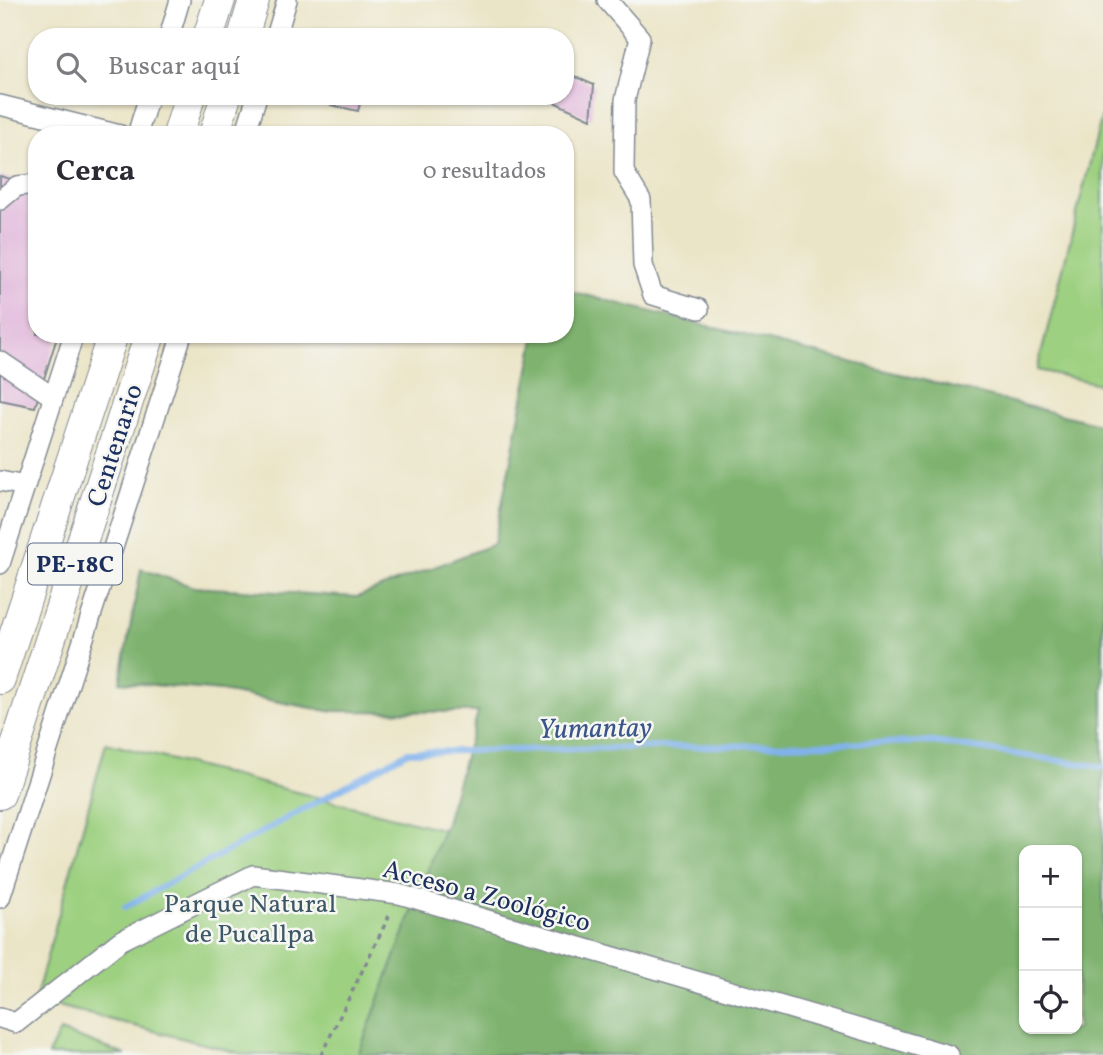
<!DOCTYPE html>
<html lang="es">
<head>
<meta charset="utf-8">
<style>
	body { margin:0; font-family:Vollkorn,serif; background:#f2f2f3; color:#2b2b33 }
	.controls { position:absolute; right:21px; bottom:21px; display:grid; overflow:hidden; border-radius:14px; box-shadow:0 2px 5px #0004 }
	.controls button { width:63px; height:63px; display:grid; place-items:center; padding:0; border:0; border-bottom:2px solid #e1e1e2; background:#fff; color:#2b2b33; font:35px sans-serif }
	.list { margin:0; padding:0; list-style:none }
	h2 { display:flex; justify-content:space-between; align-items:center; height:91px; margin:0; padding:0 28px; font-size:30px }
	h2 small { font-size:23px; font-weight:400; color:#7c7c81 }
	.icon { flex:none; width:38px; height:38px; fill:none; stroke:currentColor; stroke-width:2; stroke-linecap:round; stroke-linejoin:round }
	.map { position:relative; flex:none; width:1103px; height:1055px; overflow:hidden }
	.search { position:absolute; background:#fff; box-shadow:0 2px 5px #0004; left:28px; top:28px; width:546px; height:77px; display:flex; align-items:center; gap:18px; box-sizing:border-box; padding:0 24px; border-radius:28px; color:#7c7c81; font-size:26px }
	.panel { position:absolute; background:#fff; box-shadow:0 2px 5px #0004; left:28px; top:126px; width:546px; height:217px; border-radius:28px }
	.map>svg:first-child { display:block }
	.green { fill:#9dd080; stroke:#5c806f; stroke-width:2 }
	.forest { fill:#7eb26e; stroke:#4c7066; stroke-width:2; fill-rule:evenodd }
	.lines { fill:none; stroke-linecap:round; stroke-linejoin:round }
	.stream { stroke:#81b2ed; stroke-width:6 }
	.building { fill:#e0b3da }
	.minor-casing { stroke:#838a92; stroke-width:22 }
	.highway-casing { stroke:#838a92; stroke-width:32 }
	.path { stroke:#838a92; stroke-width:3.5; stroke-dasharray:5 5; stroke-linecap:butt }
	.minor { stroke:#fff; stroke-width:19 }
	.highway { stroke:#fff; stroke-width:30 }
	.labels { text-anchor:middle; stroke-width:5; stroke-linejoin:round; paint-order:stroke }
	.shield { fill:#f6f6f2; stroke:#5d6b8a; stroke-width:2 }
	.shield-label { font-size:24px; font-weight:bold; fill:#1b2f5e }
	.street-label { font-size:26px; fill:#1b2f5e; stroke:#f6f6f2 }
	.park-label { font-size:26px; fill:#3c5766; stroke:#f6f6f2 }
	.water-label { font-size:28px; font-style:italic; fill:#3a5689; stroke:#f6f6f2 }
</style>
</head>
<body>
<div class="map">
<svg width="1103" height="1055" viewBox="0 0 1103 1055">
	<rect width="100%" height="100%" fill="#f6f6f2"/>
	<filter id="ink" filterUnits="userSpaceOnUse"><feTurbulence type="fractalNoise" baseFrequency=".0143" numOctaves="2"/><feDisplacementMap in="SourceGraphic" scale="14" xChannelSelector="R" yChannelSelector="G"/><feConvolveMatrix kernelMatrix="1 2 1 2 8 2 1 2 1" color-interpolation-filters="sRGB"/></filter>
	<filter id="wash" filterUnits="userSpaceOnUse"><feTurbulence type="fractalNoise" baseFrequency=".00686" numOctaves="4" result="noise"/><feDisplacementMap in="SourceGraphic" scale="28" xChannelSelector="R" yChannelSelector="G"/><feGaussianBlur stdDeviation="1.57" result="paint"/><feColorMatrix in="noise" values="0 0 0 0 0 0 0 0 0 0 0 0 0 0 0 0 0 1.4 0 .05"/><feComposite in="paint" operator="in"/></filter>
	<g filter="url(#wash)">
		<rect width="100%" height="100%" fill="#ebe5c7"/>
		<g class="green">
			<path d="M1103,111V385L1037,370Z"/>
			<path d="M106,743L1024,979V1029H1077L1103,1055H246L35,1000Z"/>
			<path d="M60,1031L126,1055H48Z"/>
		</g>
		<path class="forest" d="M565,290L1103,425V1055H358L446,822L478,712L328,711L221,691L120,682L141,569L194,587L357,597L494,544L536,334H565ZM1024,850H1077V1029H1024Z"/>
		<g class="lines">
			<path class="stream" d="M125,907L408,752L933,742L1103,767"/>
		</g>
		<g id="blocks">
			<g class="building">
				<path d="M565,72L594,85L591,119L541,96H565Z"/>
				<path d="M334,96H362L358,111L331,105Z"/>
				<path d="M0,176L37,187V334H58L35,407L0,400Z"/>
			</g>
		</g>
	</g>
	<g filter="url(#ink)">
		<use href="#blocks" fill-opacity="0" stroke="#838a92" stroke-width="2"/>
		<g class="lines">
			<defs>
				<g id="minor">
					<path d="M607,0L640,38L625,100L624,172L641,200L643,265L653,295L699,309"/>
					<path d="M169,37L180,0"/>
					<path d="M276,37L287,0"/>
					<path d="M0,105L120,135"/>
					<path d="M137,135L149,96"/>
					<path d="M245,135L257,96"/>
					<path d="M0,200L17,186L37,184"/>
					<path d="M0,361L53,397"/>
					<path d="M0,481L25,486"/>
					<path d="M0,564L74,334"/>
					<path d="M0,898L182,334"/>
					<path d="M0,1018L16,1023L120,941L253,875L399,894L949,1055"/>
				</g>
				<g id="highway">
					<path d="M208,37L220,0"/>
					<path d="M243,37L254,0"/>
					<path d="M178,135L190,96"/>
					<path d="M214,135L226,96"/>
					<path d="M0,679L113,334"/>
					<path d="M0,794L150,334"/>
				</g>
			</defs>
			<use href="#minor" class="minor-casing"/>
			<use href="#highway" class="highway-casing"/>
			<path class="path" d="M321,1055L391,912"/>
			<use href="#minor" class="minor"/>
			<use href="#highway" class="highway"/>
		</g>
	</g>
	<g class="labels">
		<rect class="shield" x="28" y="543.5" width="94" height="41" rx="5"/>
		<g class="shield-label">
			<text x="75" y="572">PE-18C</text>
		</g>
		<g class="street-label">
			<text transform="translate(114 445) rotate(-72)" y="9">Centenario</text>
			<text transform="translate(487 895) rotate(15)" y="9">Acceso a Zoológico</text>
		</g>
		<g class="park-label">
			<text x="250" y="912">Parque Natural<tspan x="250" dy="30">de Pucallpa</tspan></text>
		</g>
		<g class="water-label">
			<text transform="translate(595 727) rotate(-1)" y="10">Yumantay</text>
		</g>
	</g>
</svg>
<div class="controls">
<button>+</button>
<button>−</button>
<button><svg class="icon" aria-label="locate" viewBox="0 0 24 24"><circle cx="12" cy="12" r="6"/><path d="M12 2v4M12 18v4M2 12h4M18 12h4"/></svg></button>
</div>
<div class="search"><svg class="icon" aria-label="search" viewBox="0 0 24 24"><circle cx="10" cy="10" r="6"/><path d="M15 15l6 6"/></svg>Buscar aquí</div>
<section class="panel">
<h2>Cerca<small>0 resultados</small></h2>
<ul class="list">
</ul>
</section>
</div>
</body>
</html>
